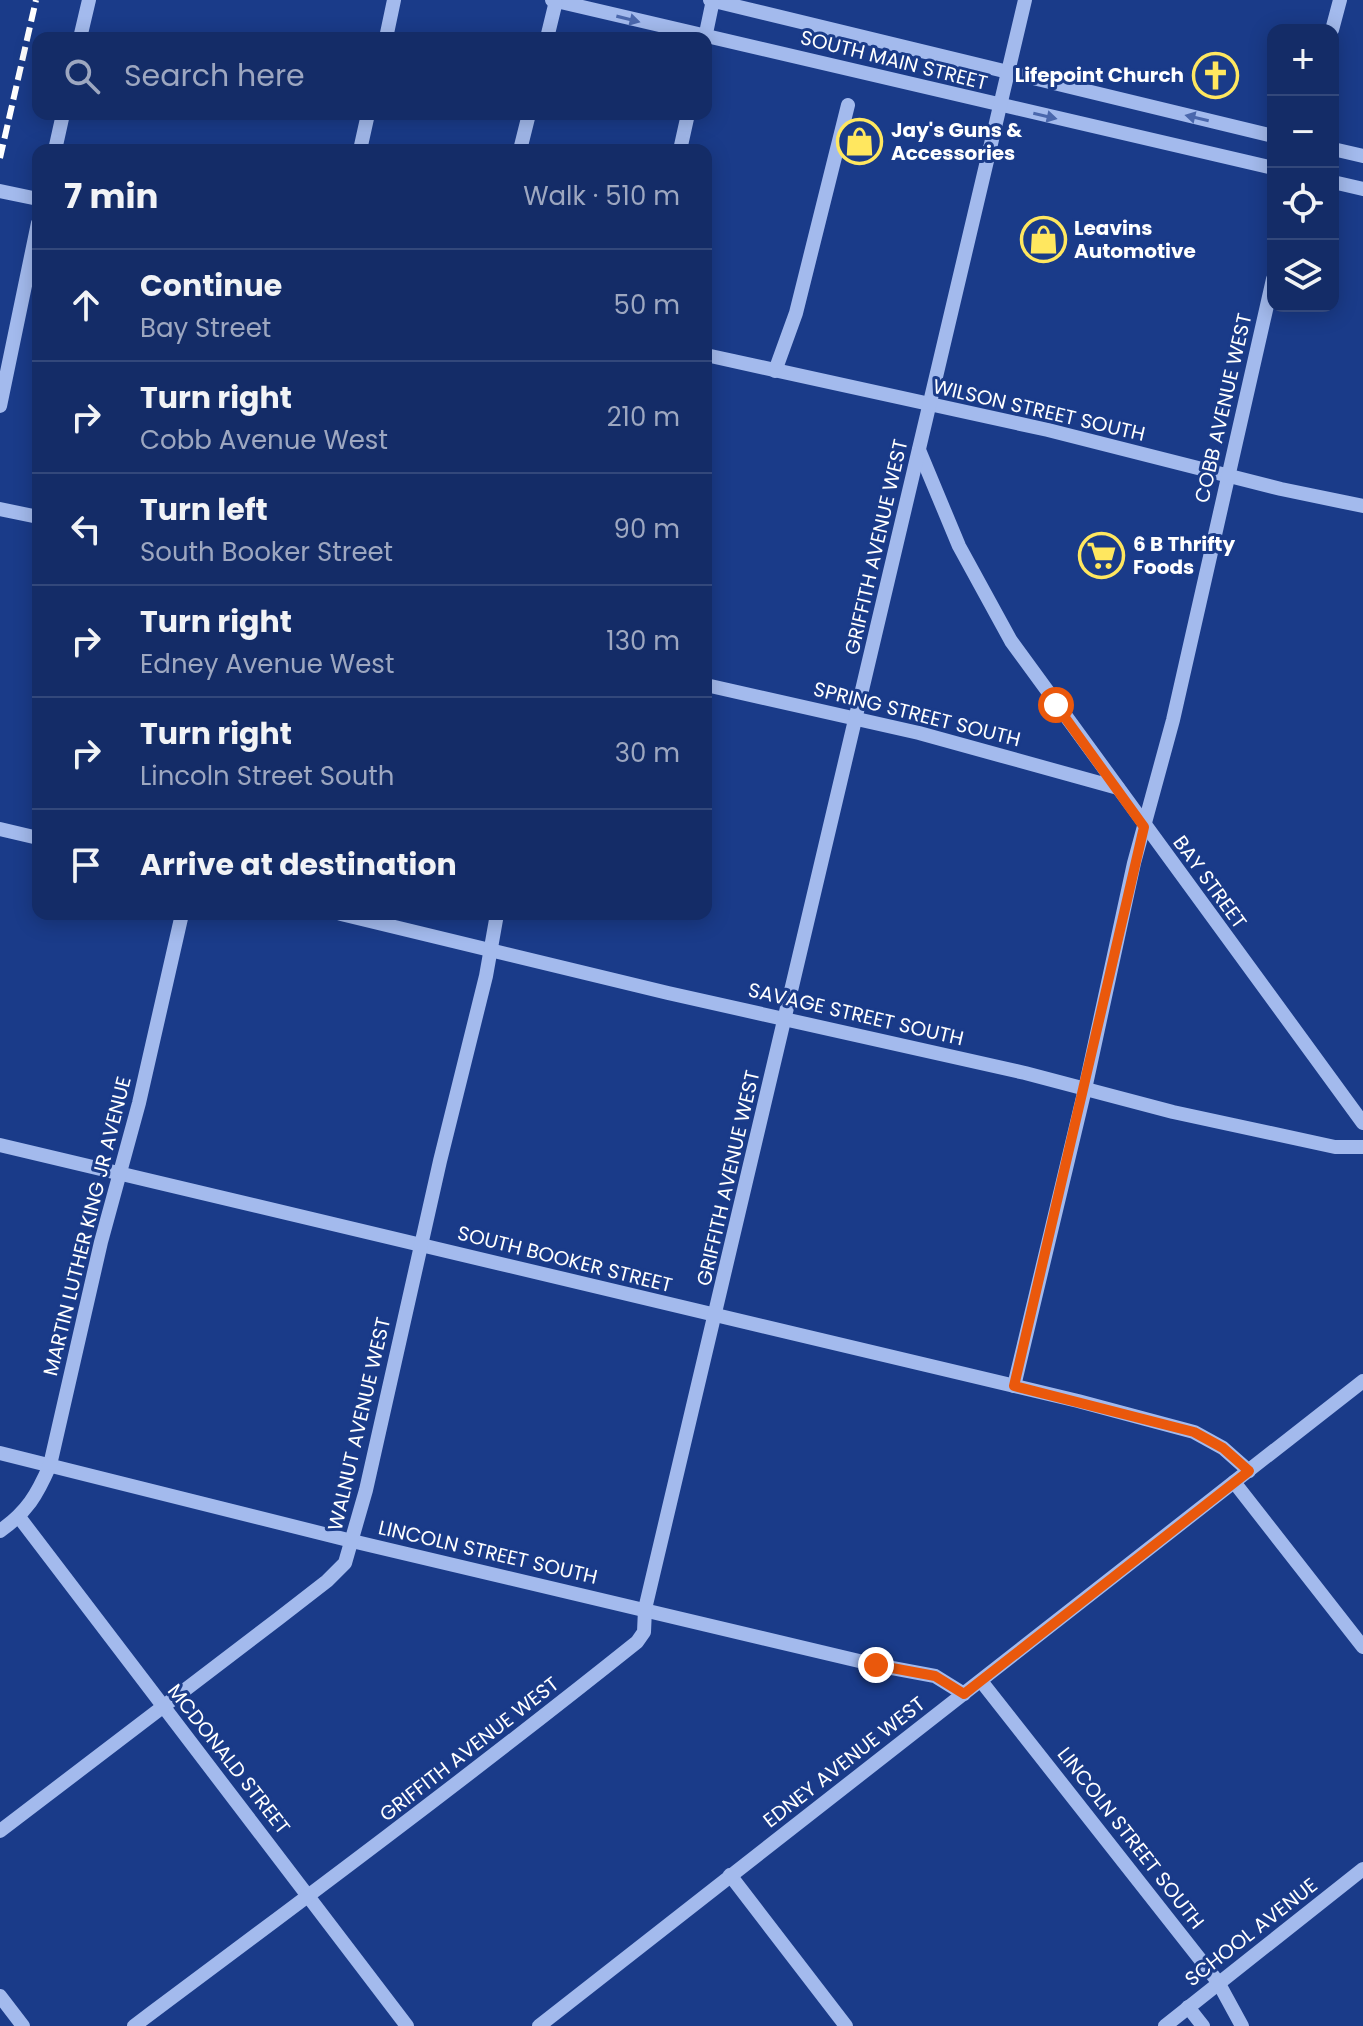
<!DOCTYPE html>
<html lang="en">
<head>
<meta charset="utf-8">
<style>
	body { margin:0; font-family:Poppins,sans-serif; background:#213870; color:#f1f3f6 }
	.controls { position:absolute; right:24px; top:24px; display:grid; overflow:hidden; border-radius:16px; box-shadow:0 4px 20px #0003 }
	.controls button { width:72px; height:72px; display:grid; place-items:center; padding:0; border:0; border-bottom:2px solid #33487b; background:#142c67; color:#f1f3f6; font:40px sans-serif }
	.stop { position:absolute; width:24px; height:24px; margin:-18px; border:6px solid #ea580c; border-radius:50%; background:#fff }
	.stop.end { background:#ea580c; border-color:#fff; box-shadow:0 2px 8px #0008 }
	.list { margin:0; padding:0; list-style:none }
	h2 { display:flex; justify-content:space-between; align-items:center; height:104px; margin:0; padding:0 32px; font-size:34px }
	h2 small { font-size:26px; font-weight:400; color:#9da7c0 }
	.list li { display:grid; grid-template-columns:52px 1fr auto; gap:24px; align-items:center; box-sizing:border-box; height:112px; padding:0 32px; border-top:2px solid #33487b }
	.list b { display:block; font-size:30px; white-space:nowrap }
	.list p { margin:0; font-size:26px; white-space:nowrap; color:#9da7c0 }
	.list em { font-size:26px; font-style:normal; color:#9da7c0 }
	.icon { flex:none; width:44px; height:44px; fill:none; stroke:currentColor; stroke-width:2; stroke-linecap:round; stroke-linejoin:round }
	.map { position:relative; flex:none; width:1363px; height:2026px; overflow:hidden }
	.search { position:absolute; background:#142c67; box-shadow:0 4px 20px #0003; left:32px; top:32px; width:680px; height:88px; display:flex; align-items:center; gap:20px; box-sizing:border-box; padding:0 28px; border-radius:16px; color:#9da7c0; font-size:30px }
	.panel { position:absolute; background:#142c67; box-shadow:0 4px 20px #0003; left:32px; top:144px; width:680px; height:776px; border-radius:16px }
	.map>svg:first-child { display:block }
	.lines { fill:none; stroke-linecap:round; stroke-linejoin:round }
	.minor { stroke:#a3baed; stroke-width:14 }
	.rail { stroke:#fff; stroke-width:6; stroke-dasharray:14 6; stroke-linecap:butt }
	.oneway { fill:#4a67ac }
	.route { stroke:#ea580c; stroke-width:10 }
	.labels { text-anchor:middle; stroke-width:6; stroke-linejoin:round; paint-order:stroke }
	.street-label { font-size:20px; fill:#fff; stroke:#1a3b89 }
	.poi-label { font-size:20px; font-weight:bold; fill:#fff; stroke:#1a3b89; text-anchor:start }
</style>
</head>
<body>
<div class="map">
<svg width="1363" height="2026" viewBox="0 0 1363 2026">
	<rect width="100%" height="100%" fill="#1a3b89"/>
	<g class="lines">
		<g class="minor">
			<path d="M552,0L1273,168"/>
			<path d="M710,0L1273,136"/>
			<path d="M1332,30L1340,0"/>
			<path d="M80,38L89,0"/>
			<path d="M386,38L394,0"/>
			<path d="M547,38L556,1"/>
			<path d="M705,38L713,0"/>
			<path d="M1333,149L1363,156"/>
			<path d="M55,150L63,114"/>
			<path d="M360,150L368,114"/>
			<path d="M520,150L529,114"/>
			<path d="M680,150L688,114"/>
			<path d="M1333,182L1363,189"/>
			<path d="M0,191L38,199"/>
			<path d="M706,355L1048,430L1281,489L1363,506"/>
			<path d="M775,371L796,313L848,105"/>
			<path d="M0,406L38,223"/>
			<path d="M919,450L959,546L1011,641L1363,1123"/>
			<path d="M0,509L38,517"/>
			<path d="M706,685L919,733L1118,788"/>
			<path d="M0,829L38,838"/>
			<path d="M341,914L668,993L1025,1073L1173,1112L1335,1147H1363"/>
			<path d="M0,1145L1078,1401L1194,1432L1223,1448L1249,1471"/>
			<path d="M1014,1386L1085,1089L1134,863L1173,720L1273,279"/>
			<path d="M0,1453L352,1541L876,1665L935,1676L964,1694"/>
			<path d="M1234,1482L1363,1647"/>
			<path d="M19,1517L407,2026"/>
			<path d="M0,1531C27,1512 37,1495 50,1465L101,1242L139,1103L182,914"/>
			<path d="M981,1681L1218,1982L1242,2026"/>
			<path d="M0,1831L278,1619L327,1581L345,1563L366,1490L440,1161L486,976L497,914"/>
			<path d="M730,1875L846,2026"/>
			<path d="M0,1996L23,2026"/>
			<path d="M1188,2007L1203,2026"/>
			<path d="M134,2026C303,1900 472,1774 637,1642L644,1632L645,1609C773,1073 901,537 1025,0"/>
			<path d="M539,2026L1363,1381"/>
			<path d="M1165,2026L1363,1869"/>
		</g>
		<path class="rail" d="M0,158L36,0"/>
	</g>
	<defs><path id="oneway-solid" d="M-6-.8H1V-3.2L6.5 0L1 3.2V.8H-6Z" transform="scale(2)"/></defs>
	<g class="oneway">
		<use href="#oneway-solid" transform="translate(628 19) rotate(14)"/>
		<use href="#oneway-solid" transform="translate(1045 116) rotate(13)"/>
		<use href="#oneway-solid" transform="translate(1197 118) rotate(-167)"/>
	</g>
	<g class="lines">
		<path class="route" d="M876,1665L935,1676L964,1694L1249,1471L1223,1448L1194,1432L1014,1386L1144,827L1056,705"/>
	</g>
	<defs>
		<symbol id="church-ring" viewBox="-11 -11 22 22"><circle r="9.5" fill="#1a3b89" stroke="#ffe75f" stroke-width="1.5"/><path d="M-1.2-6h2.4v3.5h3.3v2.4h-3.3V6h-2.4V-.1h-3.3v-2.4h3.3Z" fill="#ffe75f"/></symbol>
		<symbol id="shop-ring" viewBox="-11 -11 22 22"><circle r="9.5" fill="#1a3b89" stroke="#ffe75f" stroke-width="1.5"/><path d="M-5-2.5h2.3a2.7 3.5 0 0 1 5.4 0H5L5.5 6h-11ZM-1.5-2.5h3a1.5 2.3 0 0 0-3 0Z" fill="#ffe75f"/></symbol>
		<symbol id="supermarket-ring" viewBox="-11 -11 22 22"><circle r="9.5" fill="#1a3b89" stroke="#ffe75f" stroke-width="1.5"/><path d="M-6-5.5h2.5l.6 2H6L4.5 2H-2.5L-4.4-4H-6ZM-1.5 3.2a1.3 1.3 0 1 0 .1 0ZM3 3.2a1.3 1.3 0 1 0 .1 0Z" fill="#ffe75f"/></symbol>
	</defs>
	<g fill-rule="evenodd">
		<use href="#church-ring" x="1190" y="50" width="51" height="51"/>
		<use href="#shop-ring" x="834" y="116" width="51" height="51"/>
		<use href="#shop-ring" x="1018" y="214" width="51" height="51"/>
		<use href="#supermarket-ring" x="1076" y="530" width="51" height="51"/>
	</g>
	<g class="labels">
		<g class="street-label">
			<text transform="translate(894 60) rotate(14)" y="7">SOUTH MAIN STREET</text>
			<text transform="translate(1223 408) rotate(-77)" y="7">COBB AVENUE WEST</text>
			<text transform="translate(1039 410) rotate(13)" y="7">WILSON STREET SOUTH</text>
			<text transform="translate(876 547) rotate(-77)" y="7">GRIFFITH AVENUE WEST</text>
			<text transform="translate(917 714) rotate(14)" y="7">SPRING STREET SOUTH</text>
			<text transform="translate(1210 882) rotate(54)" y="7">BAY STREET</text>
			<text transform="translate(856 1014) rotate(13)" y="7">SAVAGE STREET SOUTH</text>
			<text transform="translate(728 1178) rotate(-77)" y="7">GRIFFITH AVENUE WEST</text>
			<text transform="translate(87 1226) rotate(-76)" y="7">MARTIN LUTHER KING JR AVENUE</text>
			<text transform="translate(565 1259) rotate(14)" y="7">SOUTH BOOKER STREET</text>
			<text transform="translate(359 1424) rotate(-77)" y="7">WALNUT AVENUE WEST</text>
			<text transform="translate(488 1552) rotate(13)" y="7">LINCOLN STREET SOUTH</text>
			<text transform="translate(469 1749) rotate(-38)" y="7">GRIFFITH AVENUE WEST</text>
			<text transform="translate(229 1759) rotate(52)" y="7">MCDONALD STREET</text>
			<text transform="translate(844 1762) rotate(-38)" y="7">EDNEY AVENUE WEST</text>
			<text transform="translate(1131 1838) rotate(52)" y="7">LINCOLN STREET SOUTH</text>
			<text transform="translate(1251 1932) rotate(-38)" y="7">SCHOOL AVENUE</text>
		</g>
		<g class="poi-label">
			<text x="1184" y="82" text-anchor="end">Lifepoint Church</text>
			<text x="891" y="137">Jay's Guns &amp;<tspan x="891" dy="23">Accessories</tspan></text>
			<text x="1074" y="235">Leavins<tspan x="1074" dy="23">Automotive</tspan></text>
			<text x="1133" y="551">6 B Thrifty<tspan x="1133" dy="23">Foods</tspan></text>
		</g>
	</g>
</svg>
<div class="controls">
<button>+</button>
<button>−</button>
<button><svg class="icon" aria-label="locate" viewBox="0 0 24 24"><circle cx="12" cy="12" r="6"/><path d="M12 2v4M12 18v4M2 12h4M18 12h4"/></svg></button>
<button><svg class="icon" aria-label="layers" viewBox="0 0 24 24"><path d="M12 4l9 5-9 5-9-5zM3 14l9 5 9-5"/></svg></button>
</div>
<div class="stop" style="left:1056px;top:705px"></div>
<div class="stop end" style="left:876px;top:1665px"></div>
<div class="search"><svg class="icon" aria-label="search" viewBox="0 0 24 24"><circle cx="10" cy="10" r="6"/><path d="M15 15l6 6"/></svg>Search here</div>
<section class="panel">
<h2>7 min<small>Walk · 510 m</small></h2>
<ul class="list">
<li><svg class="icon" aria-label="ahead" viewBox="0 0 24 24"><path d="M12 20V5M6 11l6-6 6 6"/></svg><div><b>Continue</b><p>Bay Street</p></div><em>50 m</em></li>
<li><svg class="icon" aria-label="right" viewBox="0 0 24 24"><path d="M7 20v-9h11M14 6l5 5-5 5"/></svg><div><b>Turn right</b><p>Cobb Avenue West</p></div><em>210 m</em></li>
<li><svg class="icon" aria-label="left" viewBox="0 0 24 24"><path d="M17 20v-9H6M10 6l-5 5 5 5"/></svg><div><b>Turn left</b><p>South Booker Street</p></div><em>90 m</em></li>
<li><svg class="icon" aria-label="right" viewBox="0 0 24 24"><path d="M7 20v-9h11M14 6l5 5-5 5"/></svg><div><b>Turn right</b><p>Edney Avenue West</p></div><em>130 m</em></li>
<li><svg class="icon" aria-label="right" viewBox="0 0 24 24"><path d="M7 20v-9h11M14 6l5 5-5 5"/></svg><div><b>Turn right</b><p>Lincoln Street South</p></div><em>30 m</em></li>
<li><svg class="icon" aria-label="arrive" viewBox="0 0 24 24"><path d="M6 21V4h12l-3 4 3 4H6"/></svg><div><b>Arrive at destination</b></div></li>
</ul>
</section>
</div>
</body>
</html>
